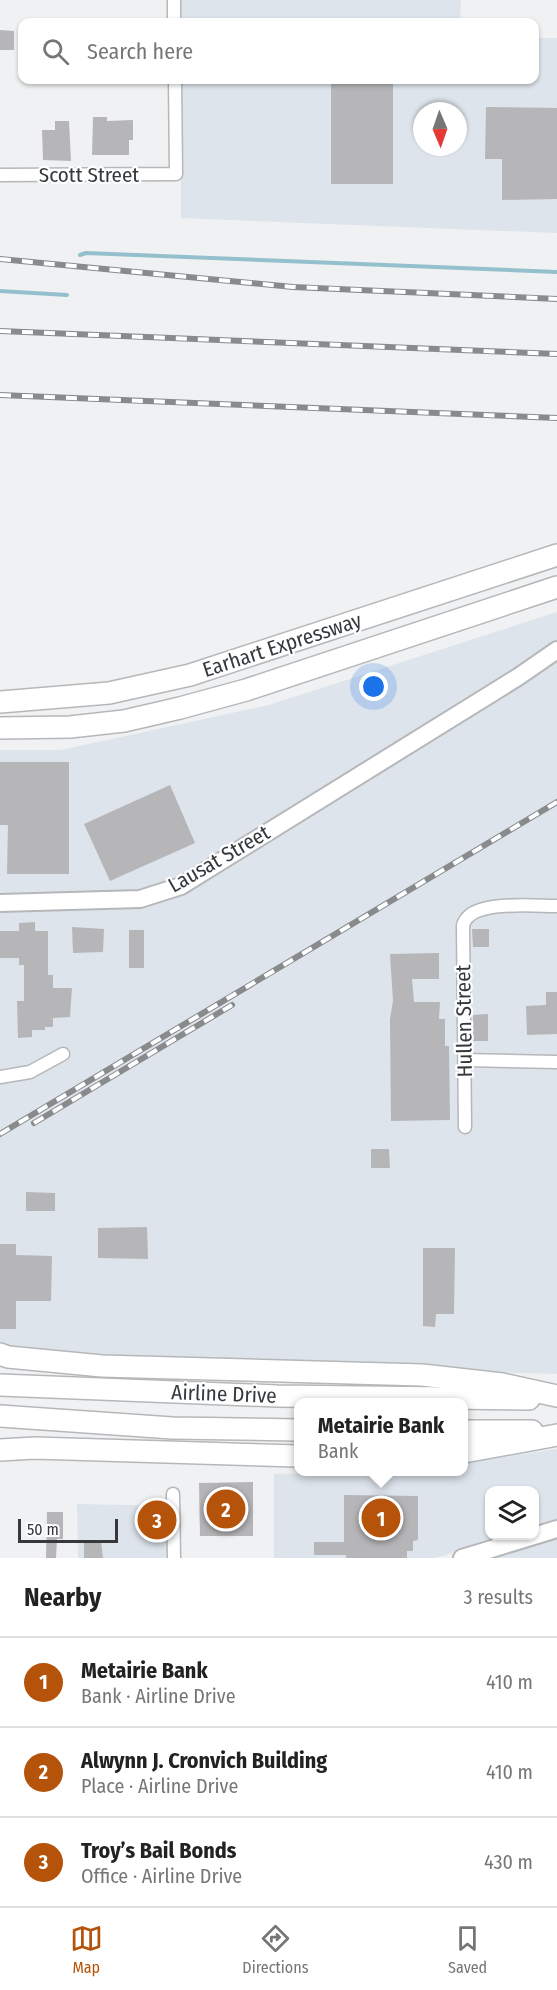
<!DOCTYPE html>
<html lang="en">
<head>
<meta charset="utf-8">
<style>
	body { margin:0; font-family:"Fira Sans Condensed",sans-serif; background:#f2f2f2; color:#222 }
	.controls { position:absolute; right:18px; bottom:18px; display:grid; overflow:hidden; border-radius:12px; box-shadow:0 2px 4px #0004 }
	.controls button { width:54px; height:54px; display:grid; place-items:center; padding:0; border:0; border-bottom:2px solid #e0e0e0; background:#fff; color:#222; font:30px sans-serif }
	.compass { position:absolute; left:413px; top:102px; width:54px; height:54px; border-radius:50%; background:#fff; box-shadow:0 2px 4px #0004; rotate:178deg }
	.scale { position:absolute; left:18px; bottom:15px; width:100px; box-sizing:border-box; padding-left:6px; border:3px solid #373839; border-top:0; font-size:16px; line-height:21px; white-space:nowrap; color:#373839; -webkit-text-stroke:4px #fdfeff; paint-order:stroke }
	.you { position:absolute; left:374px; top:687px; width:21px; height:21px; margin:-15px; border:4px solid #fff; border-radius:50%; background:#1a73e8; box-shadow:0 0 0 9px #1a73e833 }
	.badge { display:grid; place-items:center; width:39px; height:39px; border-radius:50%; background:#b45309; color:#fff; font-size:20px; font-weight:700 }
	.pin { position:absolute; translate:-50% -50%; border:3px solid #fff; box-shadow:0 2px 6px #0006 }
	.popup { position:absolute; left:294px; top:1398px; width:174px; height:78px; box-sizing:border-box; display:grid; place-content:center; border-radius:12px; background:#fff; filter:drop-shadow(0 2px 4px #0005); font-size:20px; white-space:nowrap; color:#767676 }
	.popup b { font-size:22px; color:#222 }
	.popup::after { content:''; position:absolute; left:50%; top:100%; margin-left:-12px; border:12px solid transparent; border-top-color:#fff }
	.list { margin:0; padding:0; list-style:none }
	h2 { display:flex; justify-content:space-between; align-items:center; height:78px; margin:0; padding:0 24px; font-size:26px }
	h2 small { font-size:20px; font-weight:400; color:#767676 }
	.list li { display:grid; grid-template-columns:39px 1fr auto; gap:18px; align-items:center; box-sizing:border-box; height:90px; padding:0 24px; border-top:2px solid #e0e0e0 }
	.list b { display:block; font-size:22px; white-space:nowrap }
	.list p { margin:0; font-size:20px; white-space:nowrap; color:#767676 }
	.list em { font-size:20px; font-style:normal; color:#767676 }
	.icon { flex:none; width:33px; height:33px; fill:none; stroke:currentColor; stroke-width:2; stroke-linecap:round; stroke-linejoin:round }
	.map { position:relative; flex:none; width:557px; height:1558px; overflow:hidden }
	.search { position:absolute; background:#fff; box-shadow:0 2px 4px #0004; left:18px; right:18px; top:18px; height:66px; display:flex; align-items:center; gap:15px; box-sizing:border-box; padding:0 21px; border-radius:12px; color:#767676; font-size:22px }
	.sheet { height:348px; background:#fff }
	nav { display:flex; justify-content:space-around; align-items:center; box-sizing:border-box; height:84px; border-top:2px solid #e0e0e0; background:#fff; font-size:16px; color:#767676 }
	nav a { display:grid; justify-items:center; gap:3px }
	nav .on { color:#b45309 }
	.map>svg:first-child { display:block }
	.built { fill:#dde4eb; fill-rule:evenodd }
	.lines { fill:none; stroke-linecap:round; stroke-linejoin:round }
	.stream { stroke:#93c0cc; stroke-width:4 }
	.building { fill:#b6b6b8 }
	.street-casing { stroke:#b6b7b9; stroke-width:15 }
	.secondary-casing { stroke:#b6b7b9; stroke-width:20 }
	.highway-casing { stroke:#b6b7b9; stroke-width:24 }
	.street { stroke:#fff; stroke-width:12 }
	.secondary { stroke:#fff; stroke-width:16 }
	.highway { stroke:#fff; stroke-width:21 }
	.rail-casing { stroke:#888a8b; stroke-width:6 }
	.rail { stroke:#fdfeff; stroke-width:4; stroke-dasharray:11; stroke-linecap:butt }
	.labels { text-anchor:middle; stroke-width:4.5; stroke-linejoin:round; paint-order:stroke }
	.street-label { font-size:21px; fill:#373839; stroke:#fdfeff }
</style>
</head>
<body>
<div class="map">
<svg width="557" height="1558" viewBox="0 0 557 1558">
	<rect width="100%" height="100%" fill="#eff1f2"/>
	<g class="built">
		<path d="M181,0H461L460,22H181Z"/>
		<path d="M535,38H557V233L181,218V80H534ZM422,111H458V147H422Z"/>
		<path d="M557,612V1374L0,1361V750H61L269,705Z"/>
		<path d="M557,1449V1521L535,1528L534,1490H490V1536H509L435,1558H274V1474L464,1472V1463Z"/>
		<path d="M77,1504L169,1506V1558H78Z"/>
		<path d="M557,1538V1558H494Z"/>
	</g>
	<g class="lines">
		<g class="stream">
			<path d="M80,255L86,253L557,272"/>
			<path d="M0,291L67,295"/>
		</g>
	</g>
	<g class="building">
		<path d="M0,30L14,31V50H0Z"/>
		<rect x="331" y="80" width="62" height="104"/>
		<path d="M486,107L557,108V199L502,200V159H485Z"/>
		<path d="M93,117H107V121L133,120V140H129V155H92Z"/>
		<path d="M55,121H69L71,161L43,160L42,130H55Z"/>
		<path d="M0,762H69V874H7L8,825H0Z"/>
		<path d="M170,785L195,843L110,881L84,824Z"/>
		<path d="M35,922V931H48V975H53V988H72L70,1017L53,1018V1027H45V1030H32V1037L18,1038L17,1001H24V965H19V958H0V931H19V923Z"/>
		<path d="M72,927L104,929L103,952L73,953Z"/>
		<path d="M472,929H489V947H473Z"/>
		<rect x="129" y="930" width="15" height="38"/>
		<path d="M439,953V979H412L414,1002H440L439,1019H445V1046H449L450,1120L391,1121L390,1019L393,1001L390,954Z"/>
		<path d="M546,992H557V1034L527,1035L526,1006L546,1005Z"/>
		<path d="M488,1014V1041H473V1015Z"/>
		<path d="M371,1149H389L390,1168H371Z"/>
		<path d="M26,1192L55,1193V1211H26Z"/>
		<path d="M147,1227L148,1259L98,1258V1228Z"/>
		<path d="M0,1244H16V1255L52,1256L51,1301H16V1329H0Z"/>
		<path d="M423,1248H455L454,1314H436L435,1327L423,1326Z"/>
		<path d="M253,1482V1536H200L199,1483Z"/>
		<path d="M344,1495L418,1496V1540L413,1541V1551H407V1558H346V1555H314V1542H344Z"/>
		<path d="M47,1512H63V1539H57L56,1558H46Z"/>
		<path d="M84,1541H101L103,1558H84Z"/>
	</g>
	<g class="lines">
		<defs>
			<g id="street">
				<path d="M174,0V22"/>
				<path d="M0,175L176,174L175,80"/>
				<path d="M465,1060L557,1062"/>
				<path d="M0,1077L30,1072L63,1054"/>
				<path d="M465,1127L463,925C463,924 467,917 468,917C483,901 536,906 557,906"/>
				<path d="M173,1494L174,1558"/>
			</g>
			<g id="secondary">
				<path d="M0,903L140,899L181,886L518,677L557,650"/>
				<path d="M462,1558L557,1529"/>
			</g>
			<g id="highway">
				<path d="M0,702L109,693L190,675L557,555"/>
				<path d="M0,728L70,727L124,721L180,708L246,690L557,587"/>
				<path d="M0,1354L8,1357L102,1366L422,1375L502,1384L557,1396"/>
				<path d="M0,1385L277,1396L529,1399"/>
				<path d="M0,1416L172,1428L298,1430"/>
				<path d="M464,1431H532"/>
				<path d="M0,1450L35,1448L298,1456"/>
				<path d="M464,1452L557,1435"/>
			</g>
		</defs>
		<use href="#street" class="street-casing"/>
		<use href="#secondary" class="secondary-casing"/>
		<use href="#highway" class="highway-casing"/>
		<use href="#street" class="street"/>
		<use href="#secondary" class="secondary"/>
		<use href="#highway" class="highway"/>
		<defs>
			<g id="rail">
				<path d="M0,259L293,287L557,299"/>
				<path d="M0,331L557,354"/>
				<path d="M0,395L557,418"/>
				<path d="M34,1123L232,1005"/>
				<path d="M0,1134L557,802"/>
			</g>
		</defs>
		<use href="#rail" class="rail-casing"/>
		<use href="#rail" class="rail"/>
	</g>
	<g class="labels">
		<g class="street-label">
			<text x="89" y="182">Scott Street</text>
			<text transform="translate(282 645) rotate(-18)" y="7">Earhart Expressway</text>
			<text transform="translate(219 859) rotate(-30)" y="7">Lausat Street</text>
			<text transform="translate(464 1021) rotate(-91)" y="7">Hullen Street</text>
			<text transform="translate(224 1394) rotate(2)" y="7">Airline Drive</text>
		</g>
	</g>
</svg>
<div class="controls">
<button><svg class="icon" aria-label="layers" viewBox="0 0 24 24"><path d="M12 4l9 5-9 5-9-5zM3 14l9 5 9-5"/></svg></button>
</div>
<svg class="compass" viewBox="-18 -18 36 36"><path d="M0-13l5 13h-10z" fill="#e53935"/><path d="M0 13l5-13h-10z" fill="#767676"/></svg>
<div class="scale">50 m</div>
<div class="you"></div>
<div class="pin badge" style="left:381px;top:1518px">1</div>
<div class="popup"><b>Metairie Bank</b>Bank</div>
<div class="pin badge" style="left:226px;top:1509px">2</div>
<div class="pin badge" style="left:157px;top:1520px">3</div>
<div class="search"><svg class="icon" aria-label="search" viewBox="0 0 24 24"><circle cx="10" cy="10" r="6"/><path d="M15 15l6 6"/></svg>Search here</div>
</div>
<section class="sheet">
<h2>Nearby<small>3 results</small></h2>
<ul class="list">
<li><span class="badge">1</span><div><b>Metairie Bank</b><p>Bank · Airline Drive</p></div><em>410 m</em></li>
<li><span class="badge">2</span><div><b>Alwynn J. Cronvich Building</b><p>Place · Airline Drive</p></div><em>410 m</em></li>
<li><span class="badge">3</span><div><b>Troy’s Bail Bonds</b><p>Office · Airline Drive</p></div><em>430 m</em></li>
</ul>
</section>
<nav>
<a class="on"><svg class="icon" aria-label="map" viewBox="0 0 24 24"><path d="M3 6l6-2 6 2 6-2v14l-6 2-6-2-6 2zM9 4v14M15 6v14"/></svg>Map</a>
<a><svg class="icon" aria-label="directions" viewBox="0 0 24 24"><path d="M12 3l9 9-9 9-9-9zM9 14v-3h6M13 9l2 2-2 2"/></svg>Directions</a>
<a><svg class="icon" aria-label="saved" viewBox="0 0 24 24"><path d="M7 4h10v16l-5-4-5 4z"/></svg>Saved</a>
</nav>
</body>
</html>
